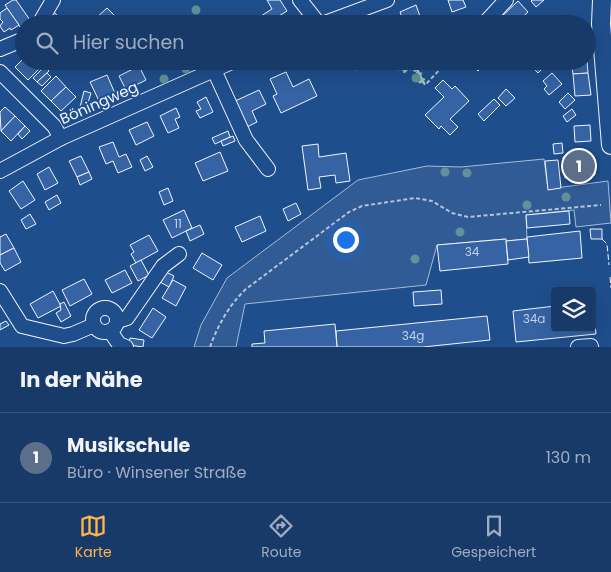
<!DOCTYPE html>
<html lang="de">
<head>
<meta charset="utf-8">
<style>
	body { margin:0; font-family:Poppins,sans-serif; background:#244571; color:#f1f3f6 }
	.controls { position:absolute; right:15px; bottom:15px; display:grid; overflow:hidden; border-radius:5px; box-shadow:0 5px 20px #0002 }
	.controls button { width:45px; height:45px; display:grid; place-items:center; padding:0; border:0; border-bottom:1px solid #36547d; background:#173a69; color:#f1f3f6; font:25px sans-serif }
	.you { position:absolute; left:345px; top:239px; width:18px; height:18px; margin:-12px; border:4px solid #fff; border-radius:50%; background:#1a73e8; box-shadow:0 0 0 8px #1a73e833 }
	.badge { display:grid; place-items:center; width:32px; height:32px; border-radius:50%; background:#ffb74d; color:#fff; font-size:16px; font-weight:700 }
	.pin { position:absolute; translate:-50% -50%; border:2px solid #fff; box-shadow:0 1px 5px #0006 }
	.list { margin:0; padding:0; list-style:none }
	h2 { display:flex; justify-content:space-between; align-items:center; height:65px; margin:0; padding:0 20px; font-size:21px }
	h2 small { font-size:16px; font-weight:400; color:#9eadc0 }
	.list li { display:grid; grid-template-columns:32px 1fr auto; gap:15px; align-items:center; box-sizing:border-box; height:90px; padding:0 20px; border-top:1px solid #36547d }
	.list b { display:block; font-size:19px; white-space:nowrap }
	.list p { margin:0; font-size:16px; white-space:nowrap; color:#9eadc0 }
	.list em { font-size:16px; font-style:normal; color:#9eadc0 }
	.icon { flex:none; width:28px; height:28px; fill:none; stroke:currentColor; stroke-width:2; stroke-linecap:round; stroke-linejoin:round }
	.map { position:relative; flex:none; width:611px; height:347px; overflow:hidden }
	.search { position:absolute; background:#173a69; box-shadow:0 5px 20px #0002; left:15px; right:15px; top:15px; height:55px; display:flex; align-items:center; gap:12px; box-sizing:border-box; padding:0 18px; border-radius:28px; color:#9eadc0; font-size:19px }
	.sheet { height:155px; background:#173a69 }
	nav { display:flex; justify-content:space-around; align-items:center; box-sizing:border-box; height:70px; border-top:1px solid #36547d; background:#173a69; font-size:14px; color:#9eadc0 }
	nav a { display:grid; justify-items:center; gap:2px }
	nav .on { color:#ffb74d }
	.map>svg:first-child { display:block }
	.built { fill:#305b95; stroke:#a8bbd7 }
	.building { fill:#3563a3; stroke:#f2f6ff }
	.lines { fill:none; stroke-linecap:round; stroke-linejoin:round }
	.minor-casing { stroke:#f2f6ff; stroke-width:16 }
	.major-casing { stroke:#f2f6ff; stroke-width:20 }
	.path { stroke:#b3c4dc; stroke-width:2; stroke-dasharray:4 2.5; stroke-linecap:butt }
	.minor { stroke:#1f4e8c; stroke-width:14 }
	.major { stroke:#1f4e8c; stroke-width:18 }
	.hedge { stroke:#97c8a6; stroke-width:4; stroke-dasharray:2.5 4; stroke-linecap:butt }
	.fence { stroke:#f2f6ff; stroke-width:1; stroke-dasharray:6 2.5; stroke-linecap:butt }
	.tree { fill:#61919a }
	.labels { text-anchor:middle; stroke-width:4; stroke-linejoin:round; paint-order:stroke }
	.number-label { font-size:12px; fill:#c3d1e8 }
	.street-label { font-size:15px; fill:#f2f6ff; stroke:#1f4e8c }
</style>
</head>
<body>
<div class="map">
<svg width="611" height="347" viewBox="0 0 611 347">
	<rect width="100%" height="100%" fill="#1f4e8c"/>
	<g class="built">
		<path d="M387,61H414L424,82L422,83L414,68L404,71Z"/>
		<path d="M544,159L548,189L608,181L611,223L576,227L574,210L526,215L527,239L506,241L505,239L437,245L426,285L245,304L236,347H194L201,325L227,278L358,180L427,166L461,167Z"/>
	</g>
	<g class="building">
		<path d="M13,0H16L30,20L20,27L5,5Z"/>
		<path d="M267,0H280L287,11L266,24L261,16L272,9Z"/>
		<path d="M448,0H463L466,7L452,12Z"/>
		<path d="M532,0H544L536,7L531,1Z"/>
		<path d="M518,1L528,12L515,24H500L497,21Z"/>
		<path d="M416,5L422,22L420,24H404L400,12Z"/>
		<path d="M7,8L19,25L11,30L10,28L4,32L0,26L3,22L0,19V13Z"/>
		<path d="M107,8L120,21L117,24H97L94,20Z"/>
		<path d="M54,12L64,23L63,24H50L48,21Z"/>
		<path d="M247,17L250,24H235V23Z"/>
		<path d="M24,58V61H35L41,67L28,80L15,67Z"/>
		<path d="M352,61H363L365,65L356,70Z"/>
		<path d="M469,61H488L478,71Z"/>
		<path d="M530,61H541L545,66L538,73L528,62Z"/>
		<path d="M571,61H587L588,73L573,74Z"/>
		<path d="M45,66L49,71L37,82L33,78Z"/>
		<path d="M139,66L146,80L126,90L119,76Z"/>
		<path d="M286,72L293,87L309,79L317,96L281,113L273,96L277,94L270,79Z"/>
		<path d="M47,73L51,77L42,86L37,82Z"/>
		<path d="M552,73L562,84L549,95L544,89L547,86L543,81Z"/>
		<path d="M588,73L591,95L575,96L573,74Z"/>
		<path d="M107,75L117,98L101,105L90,82Z"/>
		<path d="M56,76L66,87L51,101L41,91Z"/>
		<path d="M443,80L452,89L455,86L469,101L450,119L458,127L450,135L441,126L439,129L425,115L444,97L435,88Z"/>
		<path d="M66,87L76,97L61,111L51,101Z"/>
		<path d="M506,89L515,98L506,106L498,98Z"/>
		<path d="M259,90L266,104L252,111L257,122L247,127L233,102Z"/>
		<path d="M84,91L91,93L86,109L80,107Z"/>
		<path d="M568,93L575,100L565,109L559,102Z"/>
		<path d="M206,97L213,112L200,118L196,111L201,109L197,102Z"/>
		<path d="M494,99L500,105L484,121L478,114Z"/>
		<path d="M5,107L15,116L1,131L0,112Z"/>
		<path d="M176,108L180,117L175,119L179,128L168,133L160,116Z"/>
		<path d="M572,109L576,115L567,122L563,116Z"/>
		<path d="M15,116L25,126L11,141L1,131Z"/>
		<path d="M147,122L154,136L136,145L129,130Z"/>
		<path d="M590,125L591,141L575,142L574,126Z"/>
		<path d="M25,126L30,131L22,139L18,134Z"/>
		<path d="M228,131L230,137L215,144L212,138Z"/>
		<path d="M233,136L235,141L223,146L221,141Z"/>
		<path d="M113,142L119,157L126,154L132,167L118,173L113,161L106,164L99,147Z"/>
		<path d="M562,143L563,153L554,154L553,144Z"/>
		<path d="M318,144L319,157L346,153L350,181L336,183L335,175L319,177L321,188L308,190L302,146Z"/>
		<path d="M584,151L585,156H593L595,175L565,178L563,157L572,156V152Z"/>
		<path d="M220,152L228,171L203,181L195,163Z"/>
		<path d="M81,156L89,172L77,177L69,161Z"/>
		<path d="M147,156L153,167L145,171L140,160Z"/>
		<path d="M558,160L561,188L548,190L545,161Z"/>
		<path d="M49,167L58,183L45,190L37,174Z"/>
		<path d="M89,172L92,179L80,185L77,177Z"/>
		<path d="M23,181L35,200L21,209L9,191Z"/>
		<path d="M168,188L173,201L164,205L159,192Z"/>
		<path d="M57,195L61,203L49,210L45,202Z"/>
		<path d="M296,203L301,214L288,221L283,209Z"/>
		<path d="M184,210L192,228L172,238L163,220Z"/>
		<path d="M569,211L570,224L527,228L526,215Z"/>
		<path d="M30,214L36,224L26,229L21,220Z"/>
		<path d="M260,216L266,231L242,242L235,227Z"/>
		<path d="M200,225L204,234L190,241L186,231Z"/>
		<path d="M590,229H602V239H591Z"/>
		<path d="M580,231L582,258L529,263L527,237Z"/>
		<path d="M6,234L14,248L0,255V237Z"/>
		<path d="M149,235L158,251L136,263L131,254L134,252L130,245Z"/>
		<path d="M506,239L508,264L440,271L437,245Z"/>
		<path d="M527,239L529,257L508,260L506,241Z"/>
		<path d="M14,248L21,262L5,271L0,263V255Z"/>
		<path d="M202,253L222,265L213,280L193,268Z"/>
		<path d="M141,260L149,275L138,281L130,266Z"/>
		<path d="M125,270L132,283L112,293L105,280Z"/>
		<path d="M166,272L174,276L169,287L160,282Z"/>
		<path d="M84,279L92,294L70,306L62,290Z"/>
		<path d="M173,280L186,287L176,306L162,298Z"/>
		<path d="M441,290L442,304L414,306L413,292Z"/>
		<path d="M53,291L61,306L38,318L30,304Z"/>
		<path d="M64,302L71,316L61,322L56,313L61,310L60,304Z"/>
		<path d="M593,302L596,334L516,342L513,311L555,306V328H592Z"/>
		<path d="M153,308L166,317L152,338L139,330Z"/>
		<path d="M487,316L490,340L423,347H337L336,331Z"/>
		<path d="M6,321L9,325L0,330V324Z"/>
		<path d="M335,324L337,347H252V344L265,343L264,331Z"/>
		<path d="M130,338L144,340L143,347L129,345Z"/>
	</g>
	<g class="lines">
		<defs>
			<g id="minor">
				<path d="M300,0L319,24"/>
				<path d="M39,24L53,0"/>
				<path d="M322,24L387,0"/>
				<path d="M484,24L506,0"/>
				<path d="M0,49L24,39"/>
				<path d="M214,70L246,140L268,169"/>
				<path d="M0,72L54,126L61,138"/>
				<path d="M0,171L61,138L234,61"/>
				<path d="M0,291L22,326L64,336L73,334L94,325"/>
				<circle cx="105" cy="320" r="12"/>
				<path d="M117,321L127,318L163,266L179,254"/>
				<path d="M110,331L119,344L126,347"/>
				<path d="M578,347L591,346"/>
			</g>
			<path id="major" d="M602,0L601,24L611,145"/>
		</defs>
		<use href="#minor" class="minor-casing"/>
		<use href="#major" class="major-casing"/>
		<g class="path">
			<path d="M414,64L425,85L448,61"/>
			<path d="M210,347C218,325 229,305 246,289L349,212L362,206L415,198L432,201L452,213L468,217L601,205"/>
		</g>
		<use href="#minor" class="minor"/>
		<use href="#major" class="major"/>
		<g class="hedge">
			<path d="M387,61L404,71L414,67L421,83"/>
			<path d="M414,61L424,82"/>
		</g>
		<g class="fence">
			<path d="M602,239L607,244L609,265"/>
			<path d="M610,277L611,288"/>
		</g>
	</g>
	<g class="tree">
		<circle cx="196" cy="10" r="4.5"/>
		<circle cx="186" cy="69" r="4.5"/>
		<circle cx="416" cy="78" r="4.5"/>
		<circle cx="164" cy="79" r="4.5"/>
		<circle cx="445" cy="172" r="4.5"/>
		<circle cx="467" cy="173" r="4.5"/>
		<circle cx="566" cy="197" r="4.5"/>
		<circle cx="527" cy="205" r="4.5"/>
		<circle cx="460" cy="232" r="4.5"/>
		<circle cx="415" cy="259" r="4.5"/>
	</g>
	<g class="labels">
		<g class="number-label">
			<text x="178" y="228">11</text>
			<text x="472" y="256">34</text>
			<text x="534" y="323">34a</text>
			<text x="413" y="340">34g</text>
		</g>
		<g class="street-label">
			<text transform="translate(99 103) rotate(-24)" y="5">Böningweg</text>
		</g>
	</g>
</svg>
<div class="controls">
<button><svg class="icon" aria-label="layers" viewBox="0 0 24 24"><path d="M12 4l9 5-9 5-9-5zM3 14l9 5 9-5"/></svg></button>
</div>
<div class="you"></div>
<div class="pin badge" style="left:579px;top:166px;background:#5c6f8a">1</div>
<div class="search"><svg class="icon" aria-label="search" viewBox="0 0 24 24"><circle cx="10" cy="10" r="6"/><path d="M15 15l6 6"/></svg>Hier suchen</div>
</div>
<section class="sheet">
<h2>In der Nähe<small></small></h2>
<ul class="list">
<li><span class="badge" style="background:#5c6f8a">1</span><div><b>Musikschule</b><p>Büro · Winsener Straße</p></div><em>130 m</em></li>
</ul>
</section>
<nav>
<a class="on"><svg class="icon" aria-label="map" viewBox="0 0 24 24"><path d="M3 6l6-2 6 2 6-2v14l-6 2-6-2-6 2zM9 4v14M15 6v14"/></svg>Karte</a>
<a><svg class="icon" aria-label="directions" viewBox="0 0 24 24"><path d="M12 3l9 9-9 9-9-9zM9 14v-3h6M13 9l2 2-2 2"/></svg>Route</a>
<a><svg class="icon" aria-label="saved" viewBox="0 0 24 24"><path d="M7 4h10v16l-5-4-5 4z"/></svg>Gespeichert</a>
</nav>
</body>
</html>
